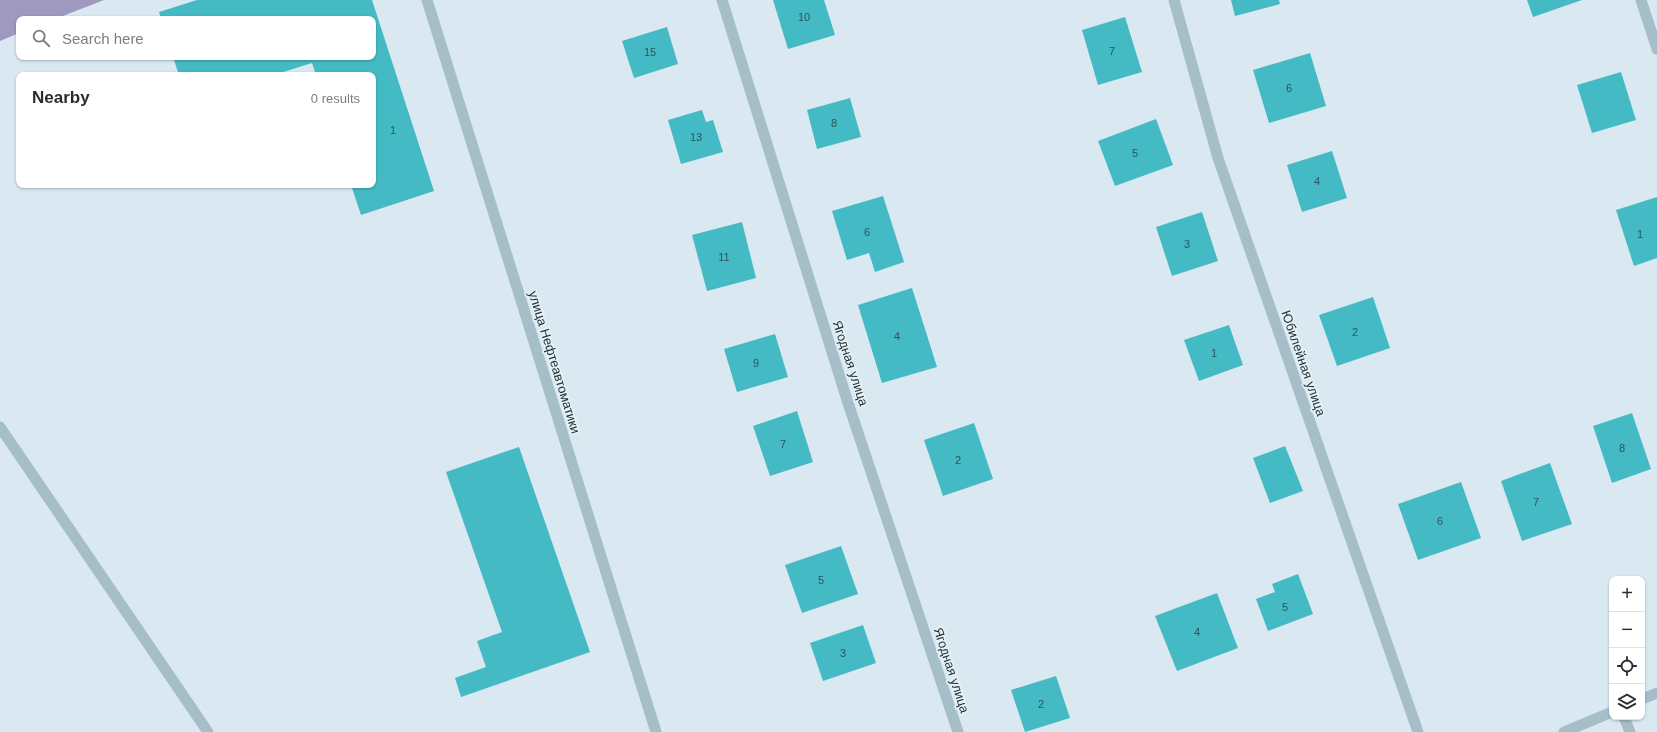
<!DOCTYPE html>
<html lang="en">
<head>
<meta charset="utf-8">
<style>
	body { margin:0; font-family:Helvetica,sans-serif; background:#f2f2f3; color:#2b2b33 }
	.controls { position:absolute; right:12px; bottom:12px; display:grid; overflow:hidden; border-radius:8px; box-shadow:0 1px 3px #0004 }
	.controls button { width:36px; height:36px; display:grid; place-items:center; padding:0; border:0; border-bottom:1px solid #e1e1e2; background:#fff; color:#2b2b33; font:20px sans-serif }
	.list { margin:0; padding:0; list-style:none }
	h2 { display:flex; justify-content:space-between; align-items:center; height:52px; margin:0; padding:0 16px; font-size:17px }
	h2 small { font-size:13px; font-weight:400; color:#7c7c81 }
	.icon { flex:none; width:22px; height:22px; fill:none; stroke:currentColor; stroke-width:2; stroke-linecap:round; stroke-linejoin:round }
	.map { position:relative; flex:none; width:1657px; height:732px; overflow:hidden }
	.search { position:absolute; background:#fff; box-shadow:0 1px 3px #0004; left:16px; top:16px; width:360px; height:44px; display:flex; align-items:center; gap:10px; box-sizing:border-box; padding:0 14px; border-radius:8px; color:#7c7c81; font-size:15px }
	.panel { position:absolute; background:#fff; box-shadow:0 1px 3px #0004; left:16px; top:72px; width:360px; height:116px; border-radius:8px }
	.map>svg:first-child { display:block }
	.green { fill:#a099bf }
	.building { fill:#44bbc4 }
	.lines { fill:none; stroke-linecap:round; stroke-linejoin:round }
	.service { stroke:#a5bec8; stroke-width:11 }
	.minor { stroke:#a5bec8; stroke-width:11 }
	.tertiary { stroke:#a5bec8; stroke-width:11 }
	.labels { text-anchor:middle; stroke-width:3.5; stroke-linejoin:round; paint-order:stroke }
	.number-label { font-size:11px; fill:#2e5458 }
	.street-label { font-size:13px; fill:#263234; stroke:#e5f1f9 }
</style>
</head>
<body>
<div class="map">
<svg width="1657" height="732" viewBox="0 0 1657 732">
	<rect width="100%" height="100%" fill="#d9e8f1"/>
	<path class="green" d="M0,0H104L55,19H19V33L0,41Z"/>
	<g class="building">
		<path d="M197,0H372L434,191L361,215L351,185H373V75H316L312,63L274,75H179L173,57H373V19H161L159,12Z"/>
		<path d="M773,0H824L835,35L788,49Z"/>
		<path d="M1231,0H1279L1280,4L1235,16Z"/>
		<path d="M1527,0H1582L1533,17Z"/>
		<path d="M1125,17L1142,72L1098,85L1082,30Z"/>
		<path d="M667,27L678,64L634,78L622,41Z"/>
		<path d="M1310,53L1326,106L1269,123L1253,70Z"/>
		<path d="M1621,72L1636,120L1592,133L1577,85Z"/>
		<path d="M850,98L861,137L817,149L807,110Z"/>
		<path d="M702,110L706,122L713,120L723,152L681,164L668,120Z"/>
		<path d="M1156,119L1173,165L1115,186L1098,141Z"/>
		<path d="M1332,151L1347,198L1302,212L1287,165Z"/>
		<path d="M883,196L904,262L875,272L869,253L847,260L832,211Z"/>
		<path d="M1657,197V258L1634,266L1616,210Z"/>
		<path d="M1202,212L1218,261L1172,276L1156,227Z"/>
		<path d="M742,222L756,278L707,291L692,235Z"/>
		<path d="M912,288L937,367L882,383L858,305Z"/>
		<path d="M1373,297L1390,348L1337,366L1319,315Z"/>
		<path d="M1229,325L1243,365L1199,381L1184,340Z"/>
		<path d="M775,334L788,377L737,392L724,349Z"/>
		<path d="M797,411L813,462L770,476L753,426Z"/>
		<path d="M1632,413L1651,469L1612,483L1593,426Z"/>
		<path d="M974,423L993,479L943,496L924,440Z"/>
		<path d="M1285,446L1303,491L1270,503L1253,458Z"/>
		<path d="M519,447L590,652L461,697L455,678L486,667L477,641L502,632L446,472Z"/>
		<path d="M1550,463L1572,524L1522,541L1501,481Z"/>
		<path d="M1461,482L1481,538L1418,560L1398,504Z"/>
		<path d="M841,546L858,594L802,613L785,565Z"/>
		<path d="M1298,574L1313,614L1268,631L1256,599L1275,592L1272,584Z"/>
		<path d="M1217,593L1238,648L1177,671L1155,616Z"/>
		<path d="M863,625L876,663L823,681L810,643Z"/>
		<path d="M1056,676L1070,718L1025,732L1011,690Z"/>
	</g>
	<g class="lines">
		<g class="service">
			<path d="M722,0L847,400L958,732"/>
			<path d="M0,427L208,732"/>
			<path d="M1624,717L1630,732"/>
		</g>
		<g class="minor">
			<path d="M427,0L656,732"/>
			<path d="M1174,0L1218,158L1418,732"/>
			<path d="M1641,0L1657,49"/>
		</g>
		<g class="tertiary">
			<path d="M1642,699L1657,693"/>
			<path d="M1564,732L1612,712"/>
		</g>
	</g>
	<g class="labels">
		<g class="number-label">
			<text x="804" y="21">10</text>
			<text x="1112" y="55">7</text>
			<text x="650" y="56">15</text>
			<text x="1289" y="92">6</text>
			<text x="834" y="127">8</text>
			<text x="393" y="134">1</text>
			<text x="696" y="141">13</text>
			<text x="1135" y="157">5</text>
			<text x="1317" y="185">4</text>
			<text x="867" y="236">6</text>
			<text x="1640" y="238">1</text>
			<text x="1187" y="248">3</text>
			<text x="724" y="261">11</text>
			<text x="1355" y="336">2</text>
			<text x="897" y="340">4</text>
			<text x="1214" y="357">1</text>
			<text x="756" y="367">9</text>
			<text x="783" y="448">7</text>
			<text x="1622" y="452">8</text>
			<text x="958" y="464">2</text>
			<text x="1536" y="506">7</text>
			<text x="1440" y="525">6</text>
			<text x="821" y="584">5</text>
			<text x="1285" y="611">5</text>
			<text x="1197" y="636">4</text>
			<text x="843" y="657">3</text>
			<text x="1041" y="708">2</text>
		</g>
		<g class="street-label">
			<text transform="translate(555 362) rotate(73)" y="5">улица Нефтеавтоматики</text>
			<text transform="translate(851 363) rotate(72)" y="5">Ягодная улица</text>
			<text transform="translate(1304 363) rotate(71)" y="5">Юбилейная улица</text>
			<text transform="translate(952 670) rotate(72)" y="5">Ягодная улица</text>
		</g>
	</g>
</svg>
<div class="controls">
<button>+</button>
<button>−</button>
<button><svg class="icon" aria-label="locate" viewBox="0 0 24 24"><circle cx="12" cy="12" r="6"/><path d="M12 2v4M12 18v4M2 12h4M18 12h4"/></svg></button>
<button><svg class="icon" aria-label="layers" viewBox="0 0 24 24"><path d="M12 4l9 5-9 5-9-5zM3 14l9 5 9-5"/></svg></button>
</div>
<div class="search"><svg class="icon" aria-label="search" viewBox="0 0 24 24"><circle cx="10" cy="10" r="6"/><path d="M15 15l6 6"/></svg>Search here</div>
<section class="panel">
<h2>Nearby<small>0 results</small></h2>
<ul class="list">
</ul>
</section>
</div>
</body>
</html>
